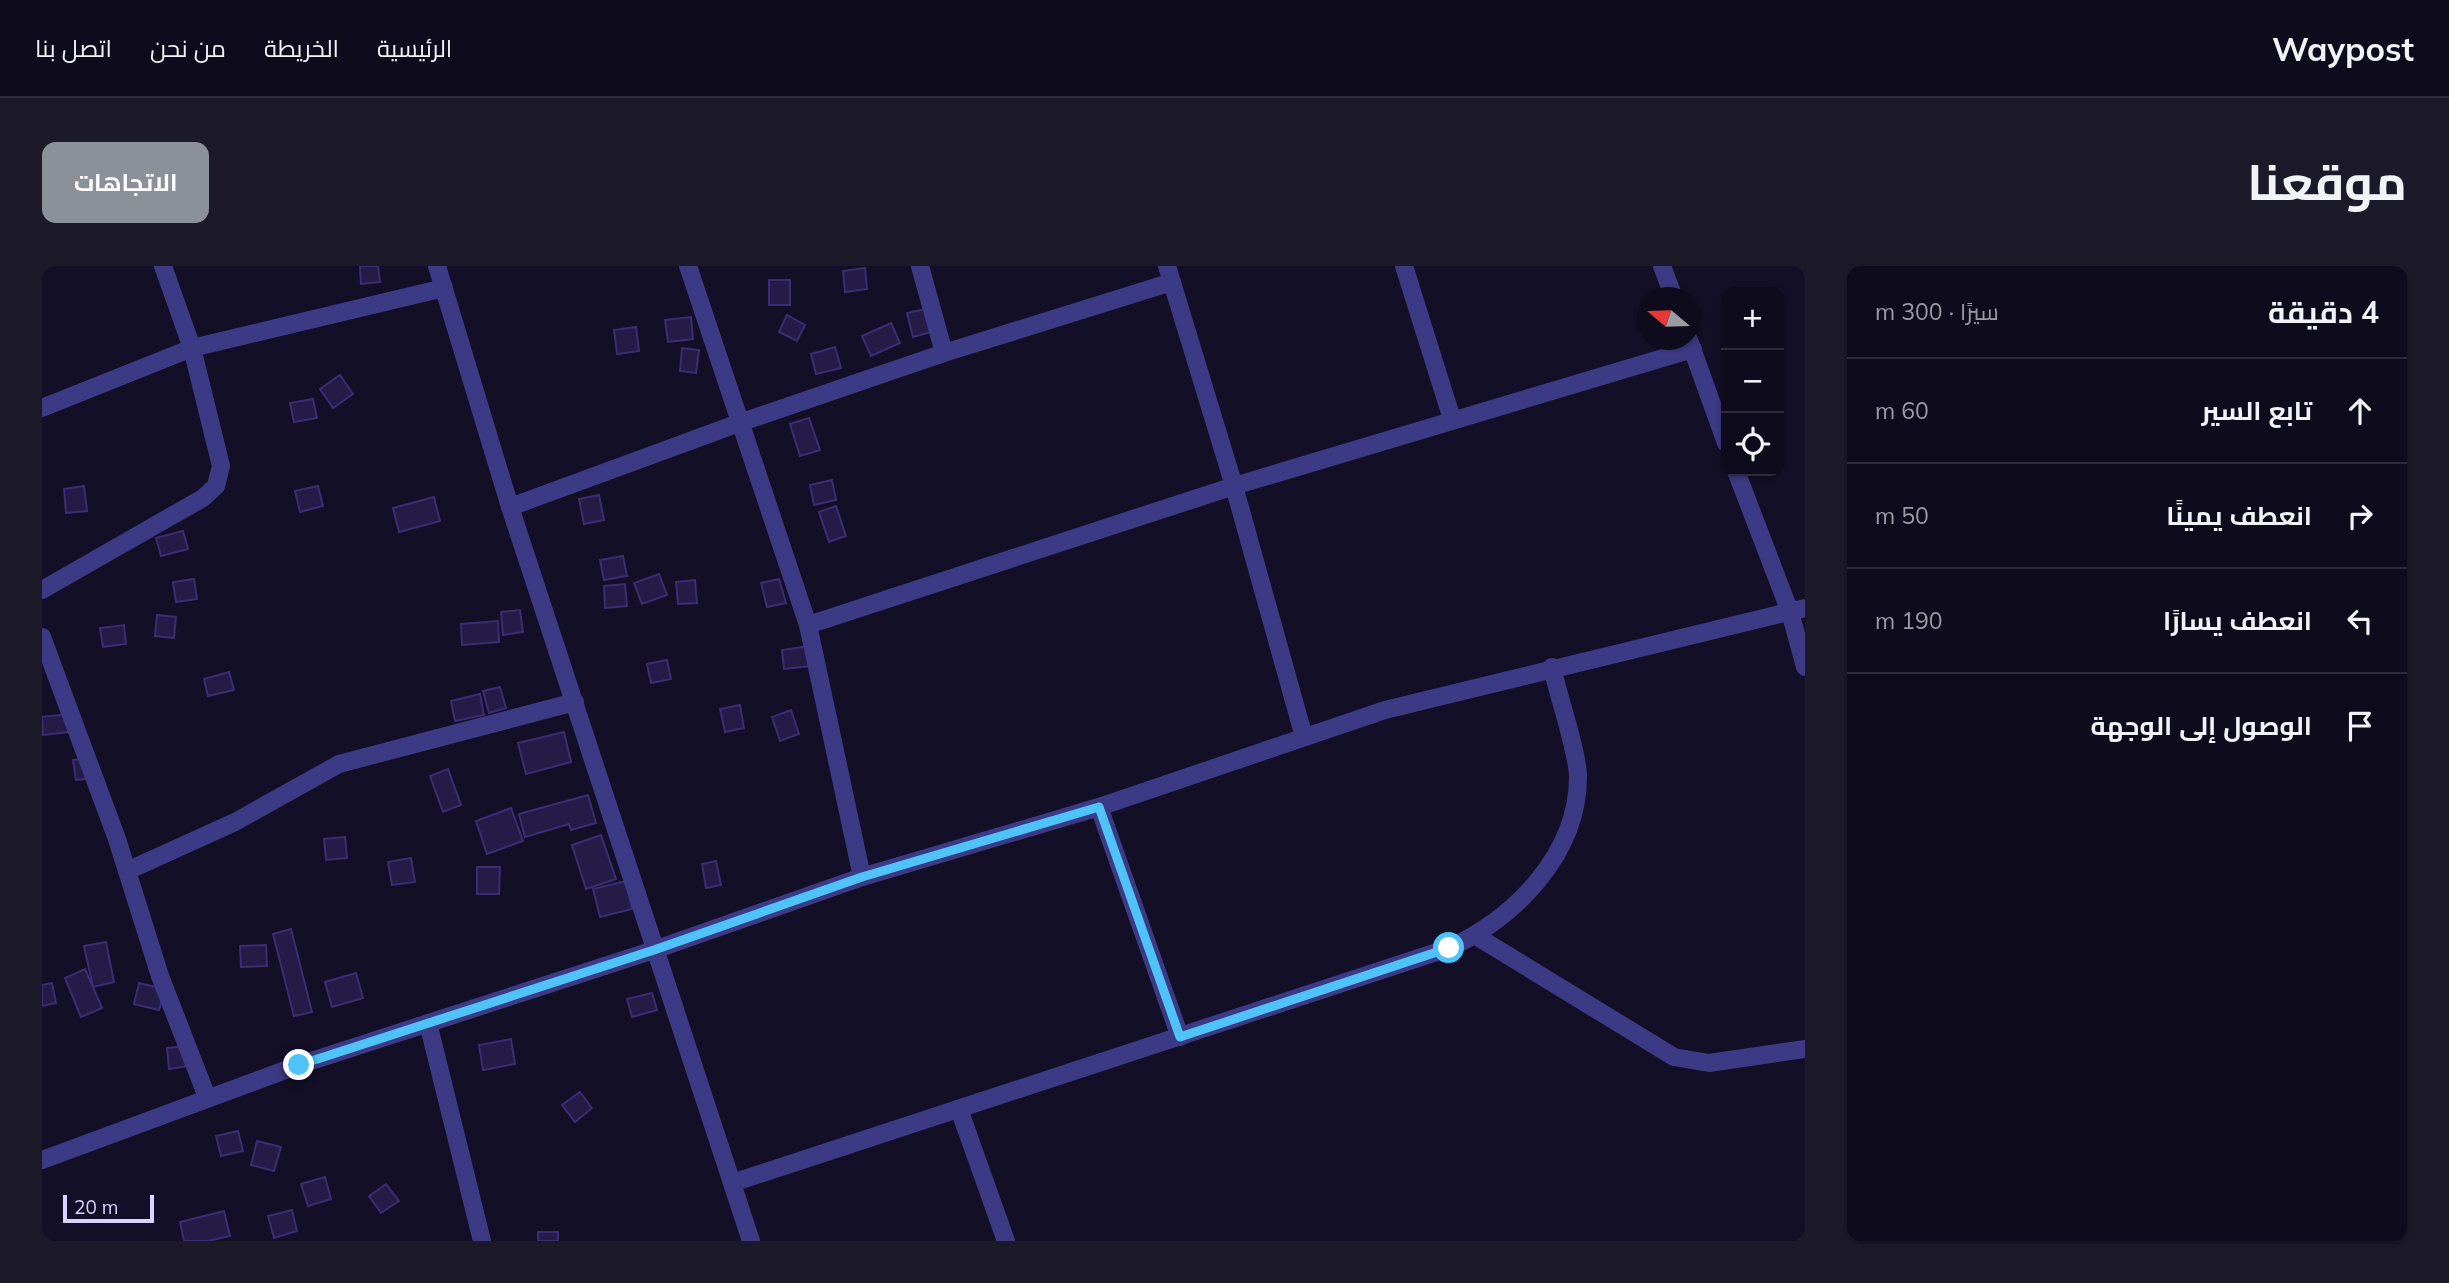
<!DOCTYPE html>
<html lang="ar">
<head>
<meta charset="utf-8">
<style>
	body { margin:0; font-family:Mulish,Cairo,sans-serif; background:#1c1929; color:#f1f3f6; direction:rtl }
	.controls { position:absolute; right:21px; top:21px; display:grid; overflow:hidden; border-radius:14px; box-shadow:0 2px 5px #0004 }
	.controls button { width:63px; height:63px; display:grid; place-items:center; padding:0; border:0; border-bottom:2px solid #2e2b3b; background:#0e0b1c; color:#f1f3f6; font:35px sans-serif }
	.compass { position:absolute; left:1595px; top:21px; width:63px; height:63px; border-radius:50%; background:#0e0b1c; box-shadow:0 2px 5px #0004; rotate:289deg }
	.scale { position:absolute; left:21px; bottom:18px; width:91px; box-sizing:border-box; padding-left:7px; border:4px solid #d9d4ff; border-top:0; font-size:19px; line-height:24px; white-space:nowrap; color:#d9d4ff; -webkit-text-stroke:5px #130f26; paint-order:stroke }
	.stop { position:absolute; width:21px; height:21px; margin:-16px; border:5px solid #4fc3f7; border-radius:50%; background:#fff }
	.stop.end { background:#4fc3f7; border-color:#fff; box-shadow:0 2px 7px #0008 }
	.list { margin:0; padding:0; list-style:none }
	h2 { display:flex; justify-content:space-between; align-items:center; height:91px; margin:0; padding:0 28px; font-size:30px }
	h2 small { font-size:23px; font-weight:400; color:#9b9ba3 }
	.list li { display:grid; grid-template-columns:46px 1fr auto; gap:21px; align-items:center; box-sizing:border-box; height:105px; padding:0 28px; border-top:2px solid #2e2b3b }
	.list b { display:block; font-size:26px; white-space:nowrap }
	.list em { font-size:23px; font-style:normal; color:#9b9ba3 }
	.icon { flex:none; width:38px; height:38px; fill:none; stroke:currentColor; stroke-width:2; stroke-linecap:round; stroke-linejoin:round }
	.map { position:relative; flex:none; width:1763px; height:975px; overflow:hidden; direction:ltr; border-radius:14px }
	header { display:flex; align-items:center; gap:42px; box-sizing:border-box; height:98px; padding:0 35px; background:#0e0b1c; border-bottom:2px solid #2e2b3b }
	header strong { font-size:33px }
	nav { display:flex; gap:38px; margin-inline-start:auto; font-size:24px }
	.intro { display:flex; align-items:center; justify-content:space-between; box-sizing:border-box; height:168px; padding:0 42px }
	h1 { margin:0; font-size:49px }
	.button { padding:18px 32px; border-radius:14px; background:#8c9099; color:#fff; font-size:24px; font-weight:700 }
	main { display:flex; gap:42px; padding:0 42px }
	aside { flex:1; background:#0e0b1c; border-radius:14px; box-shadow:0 2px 5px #0004 }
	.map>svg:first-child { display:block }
	.building { fill:#241b47; stroke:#3b2d73; stroke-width:2 }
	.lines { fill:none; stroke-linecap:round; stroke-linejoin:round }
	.minor { stroke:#3d3a85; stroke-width:18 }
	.route { stroke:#4fc3f7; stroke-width:9 }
</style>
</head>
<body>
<header>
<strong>Waypost</strong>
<nav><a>الرئيسية</a><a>الخريطة</a><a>من نحن</a><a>اتصل بنا</a></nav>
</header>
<div class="intro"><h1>موقعنا</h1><a class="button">الاتجاهات</a></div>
<main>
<aside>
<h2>4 دقيقة<small>سيرًا · 300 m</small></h2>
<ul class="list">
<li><svg class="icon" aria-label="ahead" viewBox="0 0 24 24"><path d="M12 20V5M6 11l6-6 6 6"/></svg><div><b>تابع السير</b></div><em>60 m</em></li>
<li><svg class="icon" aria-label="right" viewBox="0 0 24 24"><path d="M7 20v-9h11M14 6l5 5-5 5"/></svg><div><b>انعطف يمينًا</b></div><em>50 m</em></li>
<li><svg class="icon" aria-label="left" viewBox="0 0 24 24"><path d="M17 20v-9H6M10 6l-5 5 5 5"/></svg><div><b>انعطف يسارًا</b></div><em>190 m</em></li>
<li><svg class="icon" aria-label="arrive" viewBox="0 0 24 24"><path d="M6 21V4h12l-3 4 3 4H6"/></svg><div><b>الوصول إلى الوجهة</b></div></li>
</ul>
</aside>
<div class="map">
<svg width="1763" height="975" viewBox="0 0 1763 975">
	<rect width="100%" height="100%" fill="#130f26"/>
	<g class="building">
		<path d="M318,0H336L338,16L319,18Z"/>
		<path d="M823,2L825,23L803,26L801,5Z"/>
		<rect x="727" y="14" width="21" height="25"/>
		<path d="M884,43L889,66L871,71L865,47Z"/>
		<path d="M745,49L763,59L755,75L737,66Z"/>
		<path d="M649,51L651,73L626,76L623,54Z"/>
		<path d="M849,57L858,77L829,90L820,70Z"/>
		<path d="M594,61L597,85L575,88L572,64Z"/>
		<path d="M793,81L799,102L774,108L769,88Z"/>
		<path d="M640,82L657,84L654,107L638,105Z"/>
		<path d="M298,109L311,128L291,142L278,123Z"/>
		<path d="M271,133L275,152L252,156L248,137Z"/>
		<path d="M767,152L778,184L758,190L748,158Z"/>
		<path d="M790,214L794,234L772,239L768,219Z"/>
		<path d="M42,220L45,245L24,247L22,223Z"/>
		<path d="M276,220L281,240L258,246L253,225Z"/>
		<path d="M557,229L562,254L542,258L537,233Z"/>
		<path d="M392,231L398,255L357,266L351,242Z"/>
		<path d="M794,240L804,270L787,276L777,246Z"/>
		<path d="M141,265L146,283L119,290L114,272Z"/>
		<path d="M581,290L585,310L562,314L558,294Z"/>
		<path d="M617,308L625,329L600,338L592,317Z"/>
		<path d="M152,313L155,333L134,336L131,316Z"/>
		<path d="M737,313L744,337L725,341L719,317Z"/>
		<path d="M653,314L655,337L636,338L634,316Z"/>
		<path d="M583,318L585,340L563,342L562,320Z"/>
		<path d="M478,344L481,366L461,369L459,346Z"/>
		<path d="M115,349L134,351L132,372L113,370Z"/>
		<path d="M456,355L457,376L420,379L419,358Z"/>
		<path d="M82,359L84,378L61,381L58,362Z"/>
		<path d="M767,380L769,400L742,403L740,384Z"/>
		<path d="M625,394L629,413L609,417L605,398Z"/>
		<path d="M187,406L192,424L166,430L162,413Z"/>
		<path d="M458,421L464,442L447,447L441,425Z"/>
		<path d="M438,428L442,449L413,455L409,435Z"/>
		<path d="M698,439L702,462L683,466L678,443Z"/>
		<path d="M749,444L757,468L738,475L730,451Z"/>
		<path d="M25,448L27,466L1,469L0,451Z"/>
		<path d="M522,466L529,496L484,508L476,477Z"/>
		<path d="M52,491L55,512L34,514L31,494Z"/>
		<path d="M406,503L419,539L401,546L388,510Z"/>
		<path d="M546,529L554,557L529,564L527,558L483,571L477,548Z"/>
		<path d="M469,542L481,575L445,588L434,555Z"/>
		<path d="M559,569L574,613L544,623L530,579Z"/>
		<path d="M303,571L305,592L284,594L282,573Z"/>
		<path d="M369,592L373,616L350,619L346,596Z"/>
		<path d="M674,595L679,619L664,622L660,598Z"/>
		<path d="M435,601H458L457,628H435Z"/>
		<path d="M584,615L590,643L558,651L551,623Z"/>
		<path d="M249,663L270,746L252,750L231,668Z"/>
		<path d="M64,676L72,716L51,721L42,680Z"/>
		<path d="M224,679L225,700L199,701L198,680Z"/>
		<path d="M43,703L60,742L39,751L23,712Z"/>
		<path d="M314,707L321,732L290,741L283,716Z"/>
		<path d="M10,717L14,737L0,740V719Z"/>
		<path d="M97,717L123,723L117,744L92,738Z"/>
		<path d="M610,727L615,744L590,751L585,733Z"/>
		<path d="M469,773L473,798L441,804L437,779Z"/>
		<path d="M144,780L146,800L127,803L125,782Z"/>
		<path d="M538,826L550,842L533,856L520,839Z"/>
		<path d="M196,865L201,885L179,890L174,870Z"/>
		<path d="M215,875L239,881L232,905L209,899Z"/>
		<path d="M283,911L289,933L266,940L259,918Z"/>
		<path d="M344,918L357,935L339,947L327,930Z"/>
		<path d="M250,944L255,965L232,972L226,950Z"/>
		<path d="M182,945L188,970L166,975H142L138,956Z"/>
		<rect x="496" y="966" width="20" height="9"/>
	</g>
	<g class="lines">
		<g class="minor">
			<path d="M395,0L468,241L709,975"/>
			<path d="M646,0L766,359L820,611"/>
			<path d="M878,0L902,87"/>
			<path d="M1125,0L1192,220L1262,471"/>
			<path d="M1362,0L1410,153"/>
			<path d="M1620,0L1632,32"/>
			<path d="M1647,74L1684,177"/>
			<path d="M0,142L150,82L402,22"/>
			<path d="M1694,205L1748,346L1763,401"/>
			<path d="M468,241L697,157L902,87L1130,16"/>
			<path d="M0,324L161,232L174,220L179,200L150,82L121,0"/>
			<path d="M766,359L1192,220L1651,83"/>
			<path d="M0,371L75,573L118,710L165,831"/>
			<path d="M1057,541L1138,771"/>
			<path d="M85,605L193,556L297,498L533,436"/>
			<path d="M1434,670L1632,791L1667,797L1763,783"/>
			<path d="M386,757L440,975"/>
			<path d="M917,843L964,975"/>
			<path d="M0,894L257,799L612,684L820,611L1057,541L1343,444L1763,342"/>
			<path d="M690,917L1407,682C1473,652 1536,588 1536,511C1536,487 1516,429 1510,401"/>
		</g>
	</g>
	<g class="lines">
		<path class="route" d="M257,799L612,684L820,611L1057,541L1138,771L1407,682"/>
	</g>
</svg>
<div class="controls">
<button>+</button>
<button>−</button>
<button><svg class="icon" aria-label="locate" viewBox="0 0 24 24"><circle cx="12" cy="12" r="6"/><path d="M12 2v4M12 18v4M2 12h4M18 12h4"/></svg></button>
</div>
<svg class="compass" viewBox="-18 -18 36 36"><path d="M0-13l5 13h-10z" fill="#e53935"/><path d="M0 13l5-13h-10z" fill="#9b9ba3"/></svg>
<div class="scale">20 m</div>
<div class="stop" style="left:1407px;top:682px"></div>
<div class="stop end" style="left:257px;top:799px"></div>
</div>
</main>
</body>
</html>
